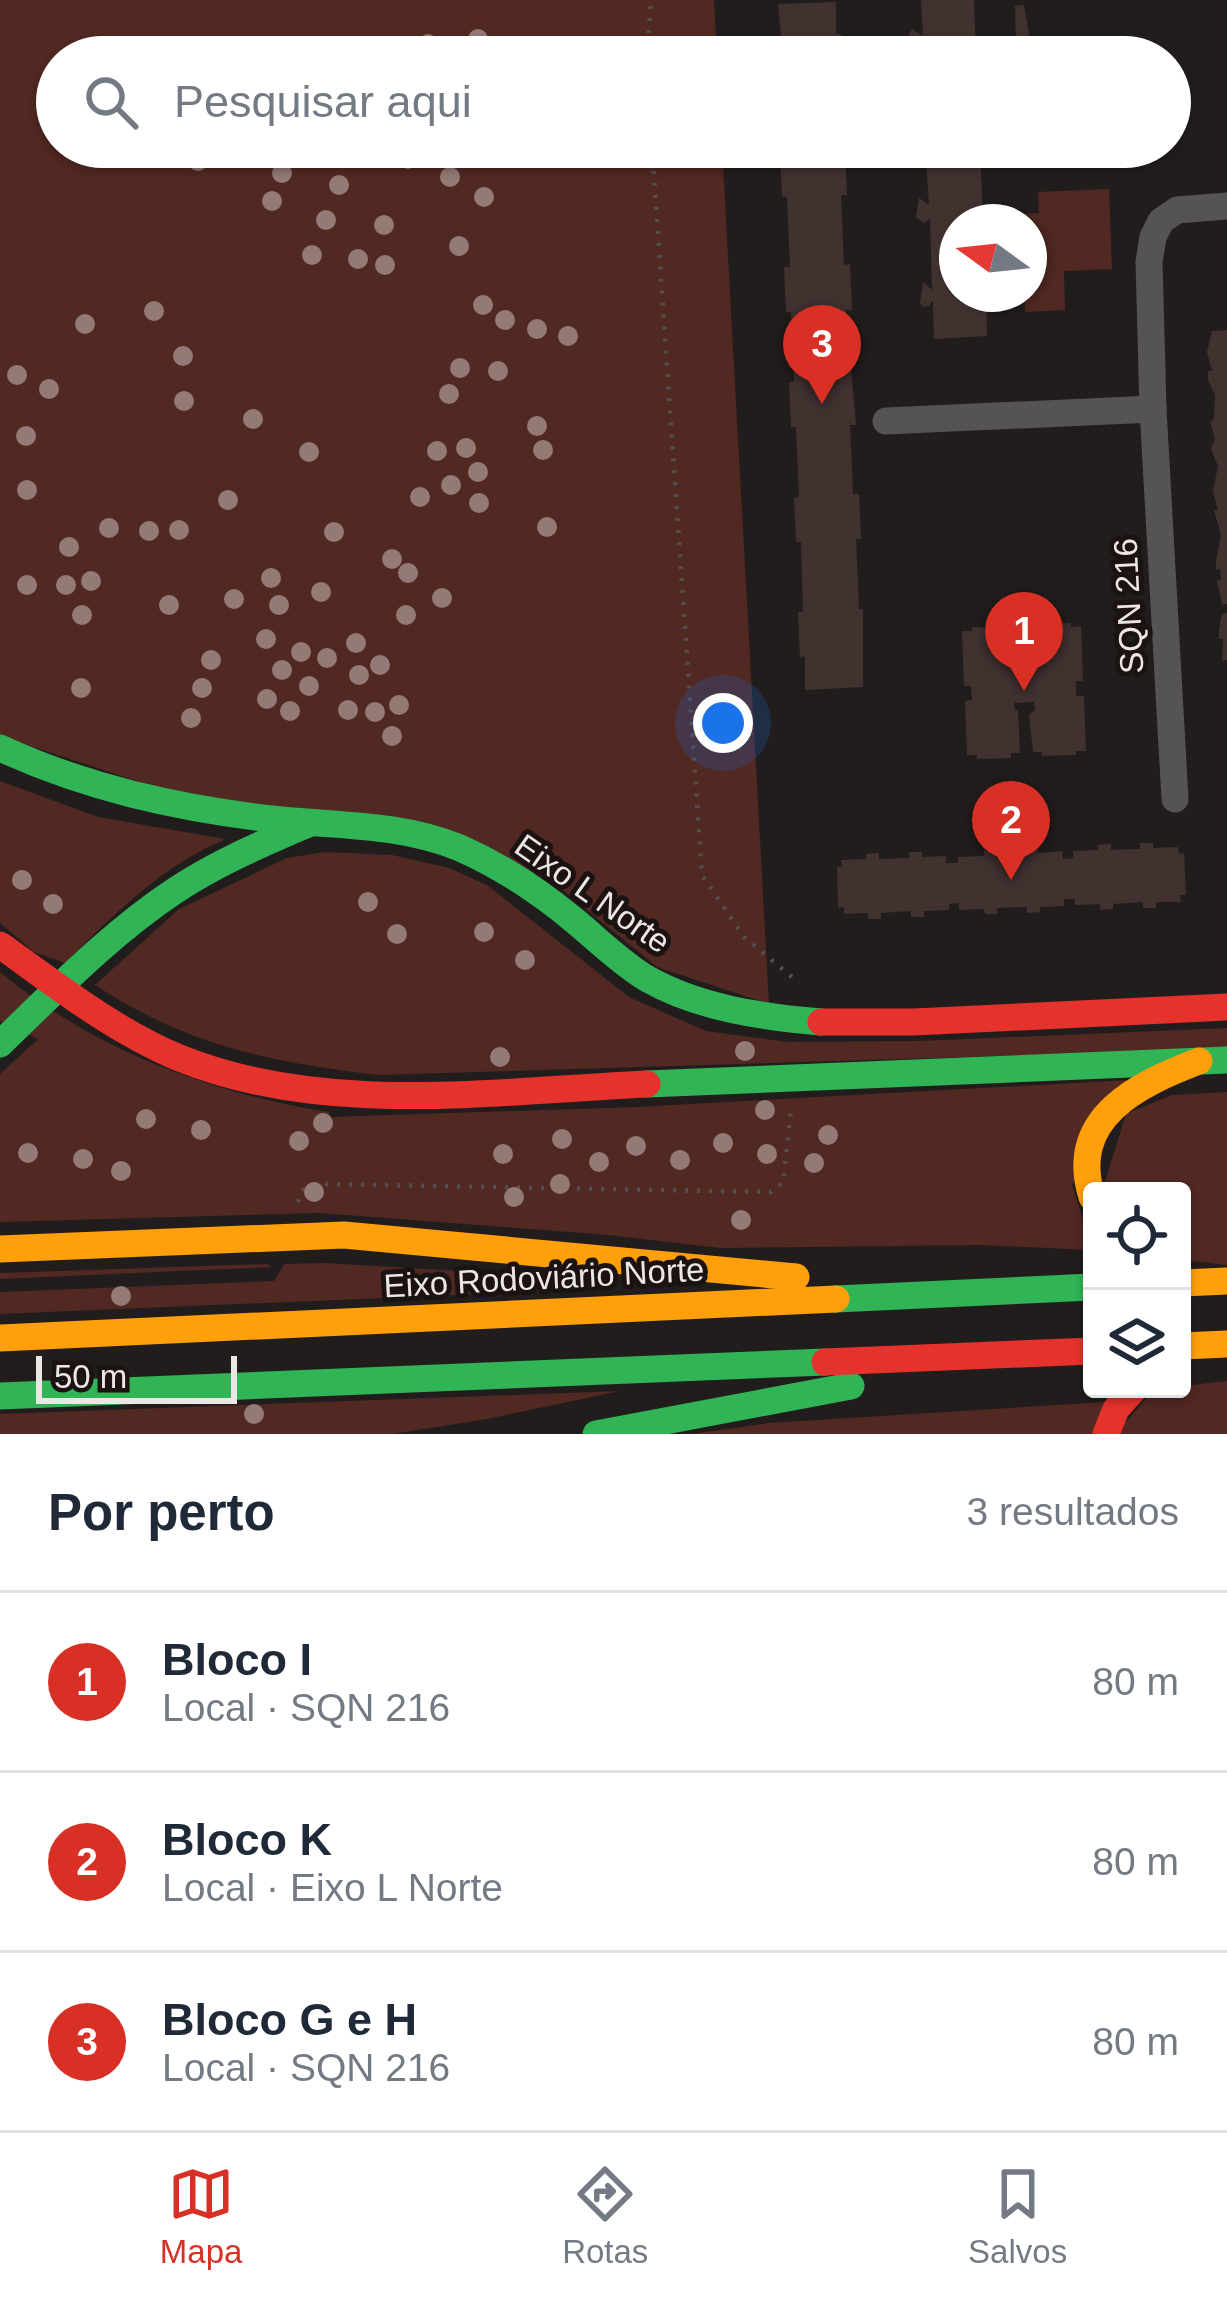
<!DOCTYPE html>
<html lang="pt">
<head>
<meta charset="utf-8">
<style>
	body { margin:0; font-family:Helvetica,sans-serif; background:#f6f6f7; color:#1f2937 }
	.controls { position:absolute; right:36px; bottom:36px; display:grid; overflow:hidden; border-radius:12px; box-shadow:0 3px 9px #0004 }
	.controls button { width:108px; height:108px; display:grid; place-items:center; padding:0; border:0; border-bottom:3px solid #e0e1e3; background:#fff; color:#1f2937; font:60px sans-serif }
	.compass { position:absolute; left:939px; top:204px; width:108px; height:108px; border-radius:50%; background:#fff; box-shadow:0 3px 9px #0004; rotate:285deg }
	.scale { position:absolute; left:36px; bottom:30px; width:201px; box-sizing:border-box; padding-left:12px; border:6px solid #ece6e5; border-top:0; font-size:33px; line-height:42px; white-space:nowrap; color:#ece6e5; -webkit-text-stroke:9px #1b1312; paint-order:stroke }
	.you { position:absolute; left:723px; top:723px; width:42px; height:42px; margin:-30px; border:9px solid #fff; border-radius:50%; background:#1a73e8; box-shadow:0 0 0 18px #1a73e833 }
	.badge { display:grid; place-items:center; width:78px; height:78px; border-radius:50%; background:#d93025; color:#fff; font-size:39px; font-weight:700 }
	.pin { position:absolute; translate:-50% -99px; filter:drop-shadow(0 3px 6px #0008) }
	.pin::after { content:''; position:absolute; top:63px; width:42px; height:36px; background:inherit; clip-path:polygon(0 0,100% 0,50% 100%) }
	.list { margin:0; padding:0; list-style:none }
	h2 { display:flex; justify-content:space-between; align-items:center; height:156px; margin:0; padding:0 48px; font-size:51px }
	h2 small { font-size:39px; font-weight:400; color:#747a83 }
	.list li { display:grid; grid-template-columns:78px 1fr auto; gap:36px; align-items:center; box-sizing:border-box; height:180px; padding:0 48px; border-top:3px solid #e0e1e3 }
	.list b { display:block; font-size:45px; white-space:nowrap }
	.list p { margin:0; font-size:39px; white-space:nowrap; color:#747a83 }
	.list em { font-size:39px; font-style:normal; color:#747a83 }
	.icon { flex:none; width:66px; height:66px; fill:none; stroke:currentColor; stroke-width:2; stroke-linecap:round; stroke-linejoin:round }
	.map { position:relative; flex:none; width:1227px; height:1434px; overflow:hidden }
	.search { position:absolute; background:#fff; box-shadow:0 3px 9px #0004; left:36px; right:36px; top:36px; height:132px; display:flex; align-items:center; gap:30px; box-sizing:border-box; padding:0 42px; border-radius:66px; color:#747a83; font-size:45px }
	.sheet { height:696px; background:#fff }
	nav { display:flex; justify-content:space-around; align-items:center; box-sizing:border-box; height:168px; border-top:3px solid #e0e1e3; background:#fff; font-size:33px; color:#747a83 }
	nav a { display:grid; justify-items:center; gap:6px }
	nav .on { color:#d93025 }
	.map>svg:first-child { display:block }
	.green { fill:#512822 }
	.building { fill:#413230 }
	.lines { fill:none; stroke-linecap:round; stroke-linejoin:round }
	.path { stroke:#524f4e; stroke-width:4.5; stroke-dasharray:3 9; stroke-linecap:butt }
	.street { stroke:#565353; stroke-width:27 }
	.fast { stroke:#30b455; stroke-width:27 }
	.slow { stroke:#ff9f0a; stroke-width:27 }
	.jam { stroke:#e5322d; stroke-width:27 }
	.tree { fill:#947a76 }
	.labels { text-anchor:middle; stroke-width:10; stroke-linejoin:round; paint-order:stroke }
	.street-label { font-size:33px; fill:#ece6e5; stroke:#1b1312 }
</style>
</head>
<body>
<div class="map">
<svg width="1227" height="1434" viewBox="0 0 1227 1434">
	<rect width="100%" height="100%" fill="#221d1d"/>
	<g class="green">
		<path d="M0,0H714L717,57H57V147H722L769,1004L657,967L545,876L167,791L0,736Z"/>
		<path d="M1109,189L1112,269L1064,271L1065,310L1025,312V294H1029V222H1022V214L1039,213L1038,192Z"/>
		<path d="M0,781L98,817L226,839C163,865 113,915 65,963L34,952L0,923Z"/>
		<path d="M325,852L392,855L449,868L487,885L629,997L706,1031L788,1042L918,1041L1227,1028V1049L378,1075C269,1062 188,1046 95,985L179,909L287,858Z"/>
		<path d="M0,972C92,1049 212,1094 329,1112L330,1117L636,1107L1129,1080L1072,1185L1086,1229L1092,1236V1250L980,1245L720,1248L608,1235L320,1213L0,1222V1074L38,1039L0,1021Z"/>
		<path d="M1227,1092V1265L1182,1260V1191H1102L1126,1114L1172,1095Z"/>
		<path d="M324,1263L476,1272L601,1289L0,1314V1292L274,1281L284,1264Z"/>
		<path d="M267,1264L272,1267L0,1279V1273Z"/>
		<path d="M1227,1381V1434H1115L1155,1389Z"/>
		<path d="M620,1391L487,1419L392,1434H0V1414Z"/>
		<path d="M1105,1402L1095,1434H691L769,1423Z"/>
	</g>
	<g class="building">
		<path d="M921,0H974L976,57H924V48L913,54L909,35L912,29L923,36Z"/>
		<path d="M836,2V34H841L842,57H776L775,37H781L778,4Z"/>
		<path d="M1024,5L1030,40L1016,41L1015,6Z"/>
		<path d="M785,147L845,149L847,195H841L844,265L850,264L852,310H846L856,425H850L853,494H859L861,539H856L859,609H863V687L805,690V656L800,657L798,612H803L801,542H796L794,498L799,497L796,427H791L789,382H794L791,312H786L784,267H790L787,197H782L780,152H786Z"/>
		<path d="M925,147H980L983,222H957V294H986L987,336L934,339L933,300L929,306L923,307L920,303L923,282L932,290L930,218L925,223L916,218L919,198L929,205Z"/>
		<path d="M1227,330V604L1222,605L1217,580H1221L1220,569L1216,570V561L1221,535L1214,510H1218L1213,491L1218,466L1211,449L1215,438L1210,422L1214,419L1215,395L1208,380V371H1212L1207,352L1212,331Z"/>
		<path d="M1227,613V660L1222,661L1223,639H1219V630L1222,614Z"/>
		<path d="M1071,623V627L1081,626L1083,681H1076V696H1084L1086,751H1076V755L1042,756V752H1033L1029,715L1035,710L1034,702L1014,703L1015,711L1018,710L1020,753H1011V758L977,759V755H967L965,701L972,700L971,686H964L962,631H972V627L1033,629H1038L1037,624Z"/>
		<path d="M1140,843H1153V848L1178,847L1179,854L1184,853L1186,895H1180L1181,902H1156V908H1143V902L1113,904V909L1100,910V904L1075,905V899H1064V906L1040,907V912L1027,913V907L997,908V914H985L984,909L959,910V903L949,904V910L924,911V917H911V911L881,913V919H868V913L844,914V907L838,908L837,867H842L841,860L866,859V854L879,853V859L909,858V852H922V857L946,856V863H958V857L984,856V849H995V854L1025,853V848L1038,847V853L1062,851L1063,859L1073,858V851L1098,850V845L1111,844V850L1140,849Z"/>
	</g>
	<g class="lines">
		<g class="path">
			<path d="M647,57L651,0"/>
			<path d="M652,147L702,875L744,937L799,983"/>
			<path d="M298,1202L303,1190L322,1184L771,1192L783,1183L791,1110"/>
		</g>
		<g class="street">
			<path d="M886,421L1153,409"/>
			<path d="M1175,799L1153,409L1149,262L1153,237L1161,221L1177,210L1227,206"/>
		</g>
		<g class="fast">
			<path d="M0,748C87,788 177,808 272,819C334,826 400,823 460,848C501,866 540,892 575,921C598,940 620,962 646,978C698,1008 762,1017 821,1022"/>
			<path d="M0,1044C56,990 111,933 176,890C218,862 264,843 310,823"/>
			<path d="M647,1084L1227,1060"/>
			<path d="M836,1299L1092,1287"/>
			<path d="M0,1396L825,1362"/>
			<path d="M596,1434L851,1386"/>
		</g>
		<g class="slow">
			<path d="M1092,1197C1067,1117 1139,1084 1199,1061"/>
			<path d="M0,1249L344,1235L796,1277"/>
			<path d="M1182,1283L1227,1281"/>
			<path d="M0,1338L836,1299"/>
			<path d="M1182,1346L1227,1344"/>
		</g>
		<g class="jam">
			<path d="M0,945C56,985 113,1030 177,1057C323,1117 495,1091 647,1084"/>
			<path d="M821,1022H914L1227,1007"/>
			<path d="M825,1362L1092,1351"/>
			<path d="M1106,1434L1116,1409L1134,1389"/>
		</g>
	</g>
	<g class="tree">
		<circle cx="478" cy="39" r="10"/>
		<circle cx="428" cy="44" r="10"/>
		<circle cx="408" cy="159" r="10"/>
		<circle cx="198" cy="161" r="10"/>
		<circle cx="282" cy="173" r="10"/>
		<circle cx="450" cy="177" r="10"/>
		<circle cx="339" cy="185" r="10"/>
		<circle cx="484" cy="197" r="10"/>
		<circle cx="272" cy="201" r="10"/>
		<circle cx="326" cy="220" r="10"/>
		<circle cx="384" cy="225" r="10"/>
		<circle cx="459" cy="246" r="10"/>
		<circle cx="312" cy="255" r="10"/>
		<circle cx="358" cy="259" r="10"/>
		<circle cx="385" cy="265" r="10"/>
		<circle cx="483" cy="305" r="10"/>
		<circle cx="154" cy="311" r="10"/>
		<circle cx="505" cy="320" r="10"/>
		<circle cx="85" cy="324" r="10"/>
		<circle cx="537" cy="329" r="10"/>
		<circle cx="568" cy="336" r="10"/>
		<circle cx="183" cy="356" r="10"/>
		<circle cx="460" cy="368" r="10"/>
		<circle cx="498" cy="371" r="10"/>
		<circle cx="17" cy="375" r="10"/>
		<circle cx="49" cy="389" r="10"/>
		<circle cx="449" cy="394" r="10"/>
		<circle cx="184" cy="401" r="10"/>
		<circle cx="253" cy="419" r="10"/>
		<circle cx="537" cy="426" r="10"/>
		<circle cx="26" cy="436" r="10"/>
		<circle cx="466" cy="448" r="10"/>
		<circle cx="543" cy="450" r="10"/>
		<circle cx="437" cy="451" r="10"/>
		<circle cx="309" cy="452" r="10"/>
		<circle cx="478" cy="472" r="10"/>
		<circle cx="451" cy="485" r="10"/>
		<circle cx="27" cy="490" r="10"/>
		<circle cx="420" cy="497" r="10"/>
		<circle cx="228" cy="500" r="10"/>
		<circle cx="479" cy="503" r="10"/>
		<circle cx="547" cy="527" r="10"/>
		<circle cx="109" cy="528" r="10"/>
		<circle cx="179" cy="530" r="10"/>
		<circle cx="149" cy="531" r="10"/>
		<circle cx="334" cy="532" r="10"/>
		<circle cx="69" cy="547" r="10"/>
		<circle cx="392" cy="559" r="10"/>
		<circle cx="408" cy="573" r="10"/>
		<circle cx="271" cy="578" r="10"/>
		<circle cx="91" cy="581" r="10"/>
		<circle cx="27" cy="585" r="10"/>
		<circle cx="66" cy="585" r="10"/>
		<circle cx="321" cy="592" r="10"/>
		<circle cx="442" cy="598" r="10"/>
		<circle cx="234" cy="599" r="10"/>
		<circle cx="169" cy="605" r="10"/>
		<circle cx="279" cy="605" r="10"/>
		<circle cx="82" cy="615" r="10"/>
		<circle cx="406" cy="615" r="10"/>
		<circle cx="266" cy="639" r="10"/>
		<circle cx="356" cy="643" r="10"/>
		<circle cx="301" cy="652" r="10"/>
		<circle cx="327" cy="658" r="10"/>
		<circle cx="211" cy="660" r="10"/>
		<circle cx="380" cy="665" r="10"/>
		<circle cx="282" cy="670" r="10"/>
		<circle cx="359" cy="675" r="10"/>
		<circle cx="309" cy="686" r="10"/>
		<circle cx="81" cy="688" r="10"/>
		<circle cx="202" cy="688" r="10"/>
		<circle cx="267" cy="699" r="10"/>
		<circle cx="399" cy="705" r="10"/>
		<circle cx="348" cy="710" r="10"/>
		<circle cx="290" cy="711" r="10"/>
		<circle cx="375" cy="712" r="10"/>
		<circle cx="191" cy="718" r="10"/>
		<circle cx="392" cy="736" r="10"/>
		<circle cx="22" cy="880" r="10"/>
		<circle cx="368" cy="902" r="10"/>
		<circle cx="53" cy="904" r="10"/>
		<circle cx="484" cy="932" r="10"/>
		<circle cx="397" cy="934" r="10"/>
		<circle cx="525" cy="960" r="10"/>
		<circle cx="745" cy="1051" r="10"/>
		<circle cx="500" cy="1057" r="10"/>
		<circle cx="765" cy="1110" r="10"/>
		<circle cx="146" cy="1119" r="10"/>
		<circle cx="323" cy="1123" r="10"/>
		<circle cx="201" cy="1130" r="10"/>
		<circle cx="828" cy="1135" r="10"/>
		<circle cx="562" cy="1139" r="10"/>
		<circle cx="299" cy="1141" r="10"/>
		<circle cx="723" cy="1143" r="10"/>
		<circle cx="636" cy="1146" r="10"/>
		<circle cx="28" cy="1153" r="10"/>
		<circle cx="503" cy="1154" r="10"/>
		<circle cx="767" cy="1154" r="10"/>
		<circle cx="83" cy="1159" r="10"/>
		<circle cx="680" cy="1160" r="10"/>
		<circle cx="599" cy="1162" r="10"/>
		<circle cx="814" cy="1163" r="10"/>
		<circle cx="121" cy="1171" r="10"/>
		<circle cx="560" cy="1184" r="10"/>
		<circle cx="314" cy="1192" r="10"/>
		<circle cx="514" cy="1197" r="10"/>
		<circle cx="741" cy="1220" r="10"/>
		<circle cx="121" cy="1296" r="10"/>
		<circle cx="254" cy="1414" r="10"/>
	</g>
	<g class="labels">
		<g class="street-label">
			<text transform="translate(1128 606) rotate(-93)" y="12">SQN 216</text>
			<text transform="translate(593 893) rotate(35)" y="12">Eixo L Norte</text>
			<text transform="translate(544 1277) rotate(-3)" y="12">Eixo Rodoviário Norte</text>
		</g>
	</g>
</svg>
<div class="controls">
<button><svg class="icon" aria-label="locate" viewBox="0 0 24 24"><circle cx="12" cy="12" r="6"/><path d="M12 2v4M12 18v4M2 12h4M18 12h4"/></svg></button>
<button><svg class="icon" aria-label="layers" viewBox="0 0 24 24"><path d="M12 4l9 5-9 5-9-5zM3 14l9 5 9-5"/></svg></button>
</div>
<svg class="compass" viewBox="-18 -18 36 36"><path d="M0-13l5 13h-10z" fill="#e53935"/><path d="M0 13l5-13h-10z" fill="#747a83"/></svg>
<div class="scale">50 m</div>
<div class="you"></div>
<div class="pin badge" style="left:1024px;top:691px">1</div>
<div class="pin badge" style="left:1011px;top:880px">2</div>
<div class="pin badge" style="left:822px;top:404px">3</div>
<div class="search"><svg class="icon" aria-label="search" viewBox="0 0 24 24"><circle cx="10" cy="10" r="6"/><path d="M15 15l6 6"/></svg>Pesquisar aqui</div>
</div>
<section class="sheet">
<h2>Por perto<small>3 resultados</small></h2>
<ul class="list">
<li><span class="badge">1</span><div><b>Bloco I</b><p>Local · SQN 216</p></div><em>80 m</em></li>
<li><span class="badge">2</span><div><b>Bloco K</b><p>Local · Eixo L Norte</p></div><em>80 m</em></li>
<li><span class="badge">3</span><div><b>Bloco G e H</b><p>Local · SQN 216</p></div><em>80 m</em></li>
</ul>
</section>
<nav>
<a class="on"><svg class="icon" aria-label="map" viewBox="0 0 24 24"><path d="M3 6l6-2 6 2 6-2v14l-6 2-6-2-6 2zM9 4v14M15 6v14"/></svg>Mapa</a>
<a><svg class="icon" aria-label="directions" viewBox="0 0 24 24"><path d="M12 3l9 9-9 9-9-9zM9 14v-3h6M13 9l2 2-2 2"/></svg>Rotas</a>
<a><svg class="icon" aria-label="saved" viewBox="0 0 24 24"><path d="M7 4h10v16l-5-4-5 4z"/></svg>Salvos</a>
</nav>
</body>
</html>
